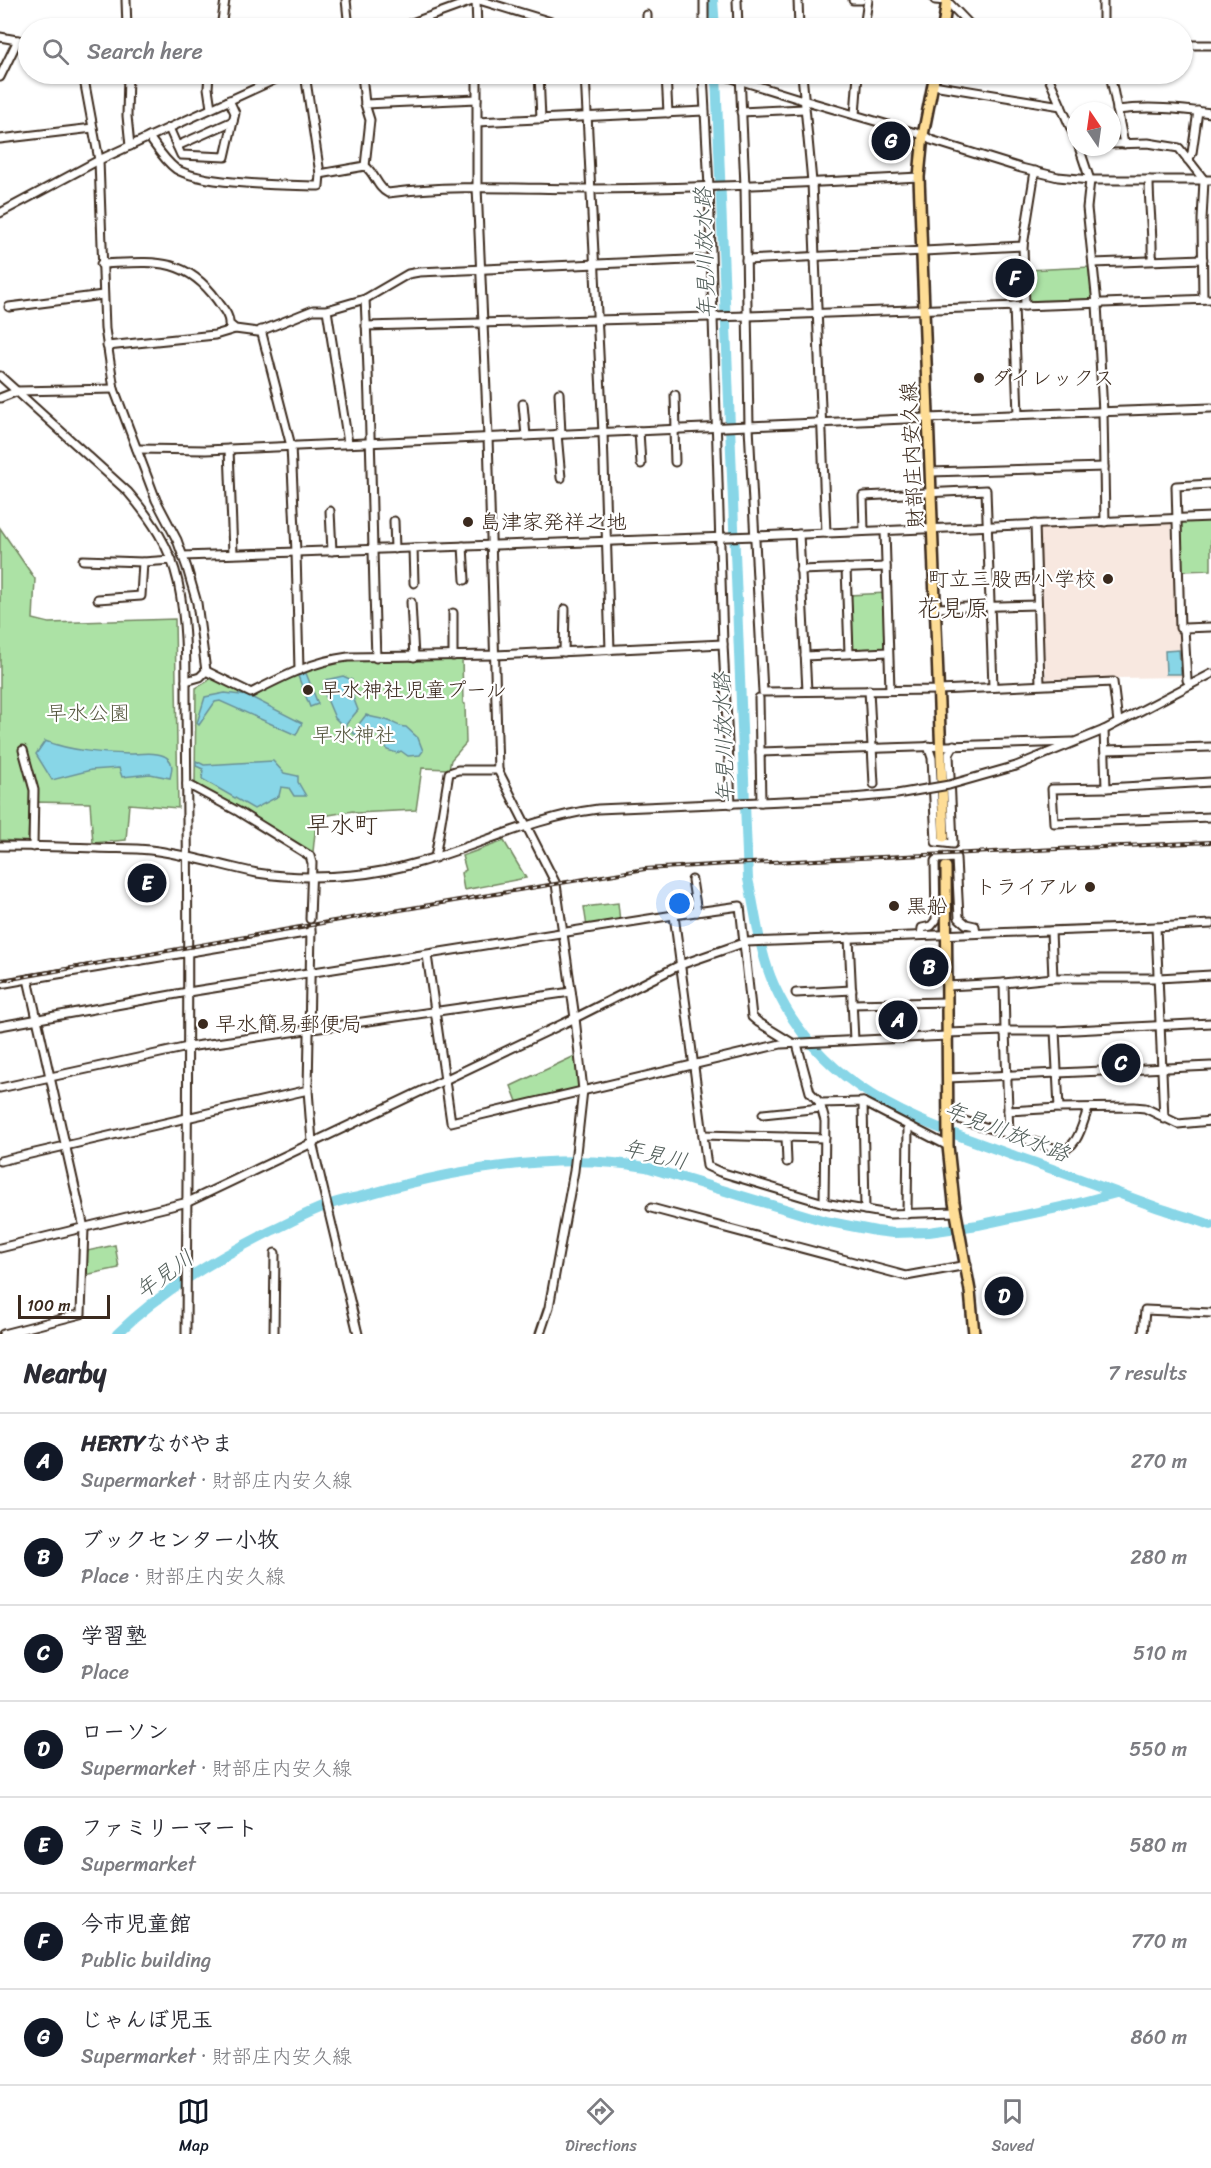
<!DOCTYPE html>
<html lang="en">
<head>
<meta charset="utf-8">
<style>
	body { margin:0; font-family:Sriracha,"Klee One",sans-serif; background:#f7f7f7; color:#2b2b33 }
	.compass { position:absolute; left:1067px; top:102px; width:54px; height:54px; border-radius:50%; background:#fff; box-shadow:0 2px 4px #0004; rotate:347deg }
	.scale { position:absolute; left:18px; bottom:15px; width:92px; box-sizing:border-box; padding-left:6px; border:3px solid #3b2a1e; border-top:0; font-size:16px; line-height:21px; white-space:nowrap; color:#3b2a1e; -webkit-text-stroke:4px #fff; paint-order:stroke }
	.you { position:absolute; left:680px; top:904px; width:21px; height:21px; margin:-15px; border:4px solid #fff; border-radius:50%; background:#1a73e8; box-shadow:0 0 0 9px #1a73e833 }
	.badge { display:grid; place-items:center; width:39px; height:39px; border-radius:50%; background:#111827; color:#fff; font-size:20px; font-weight:700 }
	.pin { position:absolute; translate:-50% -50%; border:3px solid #fff; box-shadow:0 2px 6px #0006 }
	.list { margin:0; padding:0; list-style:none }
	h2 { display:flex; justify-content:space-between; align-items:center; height:78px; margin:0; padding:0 24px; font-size:26px }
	h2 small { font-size:20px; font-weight:400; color:#7c7c81 }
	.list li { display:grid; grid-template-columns:39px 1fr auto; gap:18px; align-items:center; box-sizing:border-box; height:96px; padding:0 24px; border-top:2px solid #e1e1e2 }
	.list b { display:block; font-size:22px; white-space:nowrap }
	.list p { margin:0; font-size:20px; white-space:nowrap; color:#7c7c81 }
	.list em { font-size:20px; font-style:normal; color:#7c7c81 }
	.icon { flex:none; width:33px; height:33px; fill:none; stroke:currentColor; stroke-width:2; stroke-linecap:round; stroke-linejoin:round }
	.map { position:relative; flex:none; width:1211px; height:1334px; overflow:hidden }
	.search { position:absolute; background:#fff; box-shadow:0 2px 4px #0004; left:18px; right:18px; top:18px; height:66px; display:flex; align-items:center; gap:15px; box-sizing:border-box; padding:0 21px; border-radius:33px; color:#7c7c81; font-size:22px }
	.sheet { height:750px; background:#fff }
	nav { display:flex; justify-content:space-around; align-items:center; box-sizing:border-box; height:84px; border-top:2px solid #e1e1e2; background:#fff; font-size:16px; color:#7c7c81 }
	nav a { display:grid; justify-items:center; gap:3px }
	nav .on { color:#111827 }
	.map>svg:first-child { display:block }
	.built { fill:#f8e8e0 }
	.green { fill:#ace2a5; stroke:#748662; stroke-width:1.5 }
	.water { fill:#88d6e7; stroke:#699197; stroke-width:1.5 }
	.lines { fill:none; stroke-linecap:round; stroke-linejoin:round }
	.river { stroke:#88d6e7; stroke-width:10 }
	.major-tunnel { stroke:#d8d4d2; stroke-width:9; stroke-dasharray:9 4.5; stroke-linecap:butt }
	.minor-casing { stroke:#3b2a1e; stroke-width:11 }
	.major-casing { stroke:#3b2a1e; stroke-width:14 }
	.minor { stroke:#fff; stroke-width:7 }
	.major { stroke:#fedd96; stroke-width:9 }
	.rail-casing { stroke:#3b2a1e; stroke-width:4 }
	.rail { stroke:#fff; stroke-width:1.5; stroke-dasharray:4.5; stroke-linecap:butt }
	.minor-bridge-casing { stroke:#3b2a1e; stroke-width:11; stroke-linecap:butt }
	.minor-bridge { stroke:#fff; stroke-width:7 }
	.poi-dot { fill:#3b2a1e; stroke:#fff; stroke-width:2 }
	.labels { text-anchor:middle; stroke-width:4.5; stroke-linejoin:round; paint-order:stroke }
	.poi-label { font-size:21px; fill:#3b2a1e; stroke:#fff; text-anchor:start }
	.street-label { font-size:21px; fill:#3b2a1e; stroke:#fff }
	.park-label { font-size:21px; fill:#575840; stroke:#fff }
	.water-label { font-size:22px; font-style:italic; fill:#525e5a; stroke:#fff }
	.quarter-label { font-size:24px; fill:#3b2a1e; stroke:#fff }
</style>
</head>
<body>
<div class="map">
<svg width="1211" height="1334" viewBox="0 0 1211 1334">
	<rect width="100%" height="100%" fill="#fff"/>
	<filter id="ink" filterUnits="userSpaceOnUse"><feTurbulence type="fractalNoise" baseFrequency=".0167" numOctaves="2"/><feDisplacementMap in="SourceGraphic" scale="12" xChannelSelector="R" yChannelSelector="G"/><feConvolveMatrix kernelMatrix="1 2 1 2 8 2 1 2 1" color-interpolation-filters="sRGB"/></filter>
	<g filter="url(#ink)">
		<path class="built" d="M1171,524L1177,630L1181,633L1183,677L1046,679L1039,528Z"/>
		<g class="green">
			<path d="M1091,267L1093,299L1028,301L1027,270Z"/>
			<path d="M1211,520V570L1181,571L1179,521Z"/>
			<path d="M0,528L35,579L33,619L49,623L175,619L178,808L129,804L126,840L93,843L90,803L30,802L28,842L0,840Z"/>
			<path d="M886,593L888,649L852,650L850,595Z"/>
			<path d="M462,657L463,703L465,704L466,743L451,760L449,769L422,768L416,810L356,813L353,811L323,816L320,822L316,823L313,852L305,850L195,783L196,688L208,681L212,676L247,694L334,660Z"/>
			<path d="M504,841L526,878L464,890L461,873L466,870L462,856Z"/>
			<path d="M618,903L620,922L587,927L584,907Z"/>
			<path d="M577,1055L578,1089L518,1104L511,1086Z"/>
			<path d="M115,1245L119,1268L85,1275L87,1251Z"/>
		</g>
		<g class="water">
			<path d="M1179,650L1181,674H1166L1165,651Z"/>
			<path d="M306,673L318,704L310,707L298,676Z"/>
			<path d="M343,676L352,680L353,697L358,710L344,727L335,718L323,690L326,680Z"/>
			<path d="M225,693L249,696L302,723L296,735L220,701L215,702L199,725L197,723L205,697Z"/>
			<path d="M366,715C373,718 379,718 386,720C394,722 397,727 406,727L418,738L423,751L420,755L408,756L401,751L397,753L387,750L384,735C378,732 377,735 371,737C364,738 358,735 352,733Z"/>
			<path d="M45,741C71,751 101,753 129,754C139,754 158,751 166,757C174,762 172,770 170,778L150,774L122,777L119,768L91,770L52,780L36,754Z"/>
			<path d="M196,761L204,765L273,761L284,773L298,776V782L306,796H294L289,788L281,787L279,796L254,809L202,779L203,769L196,766Z"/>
		</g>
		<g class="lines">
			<g class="river">
				<path d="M713,0L715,28"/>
				<path d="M716,74L748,879C756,913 759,952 774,985C822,1091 916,1121 1018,1157C1065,1173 1112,1191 1159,1208C1176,1214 1194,1218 1211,1225"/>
				<path d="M117,1334C162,1290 216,1259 271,1231C289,1223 306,1213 325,1206C340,1200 357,1198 373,1193C458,1169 558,1152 646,1167L825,1221L876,1231L893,1233L929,1232L978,1225L1071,1205L1116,1193"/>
			</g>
			<path class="major-tunnel" d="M944,837L946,865"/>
			<defs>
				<g id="minor">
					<path d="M126,0L127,28"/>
					<path d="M346,0L349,28"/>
					<path d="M476,0L477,28"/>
					<path d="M479,0L571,28"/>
					<path d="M704,0V28"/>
					<path d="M737,0L738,28"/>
					<path d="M798,0L799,28"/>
					<path d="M853,0H861"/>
					<path d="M935,0L947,1L973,28"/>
					<path d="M647,15V28"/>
					<path d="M221,28L225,0"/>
					<path d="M398,28L475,0"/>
					<path d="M864,28L868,0"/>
					<path d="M1103,28V0"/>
					<path d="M0,37L28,42"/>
					<path d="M1182,45H1211"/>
					<path d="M83,74L99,160L105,329L114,389L156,500L177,540L187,568L197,603L206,671L200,677L186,681"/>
					<path d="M128,74L127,116L130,146"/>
					<path d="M209,74L208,88L211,108"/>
					<path d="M362,74L365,104"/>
					<path d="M477,74V187L488,437L498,770L556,884L575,1018L583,1090L574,1171L549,1307L540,1334"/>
					<path d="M539,74L541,119"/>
					<path d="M585,74L603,433L610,650"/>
					<path d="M666,74L668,113"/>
					<path d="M703,74L709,187L723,644L731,804"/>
					<path d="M719,74L803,100L923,135L931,140L1021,168L1058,177L1090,180H1211"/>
					<path d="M740,74L745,186L749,427L763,692L939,690L1113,682L1118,722"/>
					<path d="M802,74L812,182L826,533"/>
					<path d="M1047,74L1076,140"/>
					<path d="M1110,74L1124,144"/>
					<path d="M0,77L18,40"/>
					<path d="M933,85L1061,106"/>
					<path d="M1117,110C1149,106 1179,109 1211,113"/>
					<path d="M741,112L804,109"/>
					<path d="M855,115L858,74"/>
					<path d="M477,122L704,111"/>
					<path d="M169,128L181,155L225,157L235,113L229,100"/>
					<path d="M149,137C157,148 165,161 176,169C202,185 287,185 319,186L320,174L305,74"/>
					<path d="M0,139L93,128"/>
					<path d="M1112,144L1148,143L1179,148L1204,180L1202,220L1203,299"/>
					<path d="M177,146L233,121"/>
					<path d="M1079,147L1090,180L1087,208L1097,304L1103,412L1105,522"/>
					<path d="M1188,160L1192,153L1198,111"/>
					<path d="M365,166L370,120L365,104L477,99"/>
					<path d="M320,174L365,166C375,173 377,188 388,193C456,184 525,189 593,189C702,188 810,183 919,177"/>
					<path d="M1149,180C1149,207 1153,233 1152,260"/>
					<path d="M0,213L99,160L287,74"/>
					<path d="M1023,246L1025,306"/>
					<path d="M746,260L1023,246L1035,171"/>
					<path d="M1093,263L1203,259"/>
					<path d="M101,264C151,262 184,255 217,300C222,308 230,315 229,324L235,329L258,332L313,310H327L365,299L408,274L419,272L710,259"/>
					<path d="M365,299C371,419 372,538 376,658"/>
					<path d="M1014,306L1018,415"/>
					<path d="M9,307L103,295"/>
					<path d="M327,310L348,443"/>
					<path d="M366,326L748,316L1211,299"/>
					<path d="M261,330L291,446L296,552L299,670"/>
					<path d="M107,346L215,335L235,329"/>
					<path d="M0,376L128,492C151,519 170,546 178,582C186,619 186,657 186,695C186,737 187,779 187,822C189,992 187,1163 186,1334"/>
					<path d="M559,393L561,434"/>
					<path d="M675,395L676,430"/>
					<path d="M0,398L18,391L114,389"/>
					<path d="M523,404L526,436"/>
					<path d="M674,430L675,462"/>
					<path d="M639,431L641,464"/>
					<path d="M557,434L561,478"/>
					<path d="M137,449L206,450L927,418L1211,408"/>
					<path d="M229,449L233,553"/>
					<path d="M930,472L1104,467"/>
					<path d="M330,511L332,551"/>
					<path d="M394,521L395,549"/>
					<path d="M1035,524L1040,684"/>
					<path d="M864,531L863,496L986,490L993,687"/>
					<path d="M885,531L890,690"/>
					<path d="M799,534L807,691"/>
					<path d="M463,546L465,580"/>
					<path d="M413,548L414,583"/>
					<path d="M183,556L756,536L1211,517"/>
					<path d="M83,560L143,562L172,560"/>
					<path d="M846,568L849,653"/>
					<path d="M800,570L886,567"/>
					<path d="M98,599L141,596L143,562"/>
					<path d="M411,602L414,657"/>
					<path d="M936,608L1037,605"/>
					<path d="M1184,628L1211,627"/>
					<path d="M564,652L565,609"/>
					<path d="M453,656V613"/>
					<path d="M805,656L888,652"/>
					<path d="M206,671L251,693C282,677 313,661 348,657L495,655L723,644"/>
					<path d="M1190,685L1187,680L1184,628H1180L1176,486L1211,484"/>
					<path d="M869,690L874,784"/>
					<path d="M759,698L761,802"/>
					<path d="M1104,730L1106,788"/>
					<path d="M928,746L932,758L936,842L953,844L949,754L954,745"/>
					<path d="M23,750L34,790L33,847"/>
					<path d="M1105,750L1211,747"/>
					<path d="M760,752L1072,742"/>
					<path d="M1016,766L1104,730L1211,674"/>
					<path d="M1211,782L1106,788L1052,789L1054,823L1211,817"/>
					<path d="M187,784L239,812L310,856L312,863L310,919"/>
					<path d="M0,846C32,846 64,847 96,848C114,849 132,848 150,850C186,854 222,866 257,873C289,878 321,878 353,875C439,868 513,820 598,809L852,798"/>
					<path d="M435,858L449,773L458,770H498"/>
					<path d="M692,880L697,912"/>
					<path d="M674,915L707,1166L720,1172L824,1203L889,1214L956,1212"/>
					<path d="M1156,927L1164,1119"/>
					<path d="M311,929L308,1090L312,1142L358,1334"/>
					<path d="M1051,931L1053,978L1004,983L1005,1031H1055L1059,1108L1134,1107L1145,1108L1178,1124L1211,1121"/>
					<path d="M921,935L922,928L931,926L936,920L935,861L937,859L956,858L959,918L966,924L975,926L976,933"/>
					<path d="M849,938L854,1040"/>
					<path d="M427,955L451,1122L781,1044L947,1036"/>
					<path d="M1053,978H1159L1211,975"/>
					<path d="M0,984L28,979"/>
					<path d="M947,986L1004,983"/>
					<path d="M796,993L852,990"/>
					<path d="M852,1004L947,1002"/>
					<path d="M0,1026L188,992L674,915L740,906L752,1017L758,1022L792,1043"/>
					<path d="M1055,1031L1211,1023"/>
					<path d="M947,1033L1005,1031L1009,1134L948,1116"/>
					<path d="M797,1044L810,1092L820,1103L825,1121L824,1203"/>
					<path d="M948,1078L1211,1066"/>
					<path d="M0,1088L188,1047L571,992"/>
					<path d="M863,1102L865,1210"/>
					<path d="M820,1103L863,1102L948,1146"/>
					<path d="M1008,1111L1059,1108"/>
					<path d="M763,1114L821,1108"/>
					<path d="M1009,1134L1060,1150C1078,1149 1082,1124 1088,1109"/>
					<path d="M703,1135L825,1138"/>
					<path d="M786,1137L787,1162"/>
					<path d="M0,1161L308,1090"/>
					<path d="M651,1208L906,1276L967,1265"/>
					<path d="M907,1214L908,1126"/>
					<path d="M0,1248L188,1202L575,1018L680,965L746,942L1156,927L1211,924"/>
					<path d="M3,1334L81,1314L84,1228L28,979L311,932"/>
					<path d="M274,1334L275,1253"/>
					<path d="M1143,1334L1145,1310L1211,1313"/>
				</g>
				<g id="major">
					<path d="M943,28L947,0"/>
					<path d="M935,74L923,135L919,177L944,837"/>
					<path d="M946,867L948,1146L954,1202L970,1291L974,1334"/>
				</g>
			</defs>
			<use href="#minor" class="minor-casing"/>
			<use href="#major" class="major-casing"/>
			<use href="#minor" class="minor"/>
			<use href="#major" class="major"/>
			<defs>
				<path id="rail" d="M0,981L328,922L645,869L729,864L1211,842"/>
			</defs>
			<use href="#rail" class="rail-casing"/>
			<use href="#rail" class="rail"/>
			<defs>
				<path id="minor-bridge" d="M852,798L897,794L949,785L1016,766"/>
			</defs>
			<use href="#minor-bridge" class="minor-bridge-casing"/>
			<use href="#minor-bridge" class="minor-bridge"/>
		</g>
	</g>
	<g class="poi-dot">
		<circle cx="979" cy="378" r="6"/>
		<circle cx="468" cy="522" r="6"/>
		<circle cx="1108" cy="579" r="6"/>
		<circle cx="308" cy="690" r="6"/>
		<circle cx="1090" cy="887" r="6"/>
		<circle cx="894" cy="906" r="6"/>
		<circle cx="203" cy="1024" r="6"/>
	</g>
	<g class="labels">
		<g class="poi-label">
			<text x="991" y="385">ダイレックス</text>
			<text x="480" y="529">島津家発祥之地</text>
			<text x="1096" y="586" text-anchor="end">町立三股西小学校</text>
			<text x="320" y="697">早水神社児童プール</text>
			<text x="1078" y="894" text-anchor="end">トライアル</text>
			<text x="906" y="913">黒船</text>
			<text x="215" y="1031">早水簡易郵便局</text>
		</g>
		<g class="street-label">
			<text transform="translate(912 455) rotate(-93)" y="7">財部庄内安久線</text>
		</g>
		<g class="park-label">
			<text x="88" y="720">早水公園</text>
			<text x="354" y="742">早水神社</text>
		</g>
		<g class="water-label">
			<text transform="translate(704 253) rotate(-92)" y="8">年見川放水路</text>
			<text transform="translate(723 738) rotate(-92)" y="8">年見川放水路</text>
			<text transform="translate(1007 1131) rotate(21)" y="8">年見川放水路</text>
			<text transform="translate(655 1154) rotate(13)" y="8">年見川</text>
			<text transform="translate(164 1274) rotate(-36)" y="8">年見川</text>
		</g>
		<g class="quarter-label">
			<text x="953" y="616">花見原</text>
			<text x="342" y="833">早水町</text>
		</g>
	</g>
</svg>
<svg class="compass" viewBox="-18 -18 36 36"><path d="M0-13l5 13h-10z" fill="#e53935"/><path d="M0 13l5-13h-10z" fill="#7c7c81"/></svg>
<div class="scale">100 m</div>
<div class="you"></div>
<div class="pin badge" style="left:898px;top:1020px">A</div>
<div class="pin badge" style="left:929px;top:967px">B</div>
<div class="pin badge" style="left:1121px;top:1063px">C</div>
<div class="pin badge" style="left:1004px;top:1296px">D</div>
<div class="pin badge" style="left:147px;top:883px">E</div>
<div class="pin badge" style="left:1015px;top:278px">F</div>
<div class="pin badge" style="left:891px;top:141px">G</div>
<div class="search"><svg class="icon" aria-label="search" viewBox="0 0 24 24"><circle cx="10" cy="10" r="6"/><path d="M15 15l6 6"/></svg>Search here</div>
</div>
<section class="sheet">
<h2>Nearby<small>7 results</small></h2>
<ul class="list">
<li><span class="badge">A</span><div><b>HERTYながやま</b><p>Supermarket · 財部庄内安久線</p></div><em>270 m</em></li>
<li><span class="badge">B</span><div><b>ブックセンター小牧</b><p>Place · 財部庄内安久線</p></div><em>280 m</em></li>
<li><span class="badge">C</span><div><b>学習塾</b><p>Place</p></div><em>510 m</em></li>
<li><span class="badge">D</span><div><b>ローソン</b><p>Supermarket · 財部庄内安久線</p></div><em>550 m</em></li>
<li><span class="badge">E</span><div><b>ファミリーマート</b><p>Supermarket</p></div><em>580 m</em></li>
<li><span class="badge">F</span><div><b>今市児童館</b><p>Public building</p></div><em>770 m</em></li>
<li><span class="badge">G</span><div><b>じゃんぼ児玉</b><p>Supermarket · 財部庄内安久線</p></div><em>860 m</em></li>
</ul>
</section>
<nav>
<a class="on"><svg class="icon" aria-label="map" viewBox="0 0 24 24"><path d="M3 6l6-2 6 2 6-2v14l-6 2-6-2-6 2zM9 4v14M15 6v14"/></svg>Map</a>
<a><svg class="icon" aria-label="directions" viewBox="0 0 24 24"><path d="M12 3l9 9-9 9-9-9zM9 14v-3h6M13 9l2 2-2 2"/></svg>Directions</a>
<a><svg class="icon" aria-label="saved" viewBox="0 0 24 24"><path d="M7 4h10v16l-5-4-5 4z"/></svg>Saved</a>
</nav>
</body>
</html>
